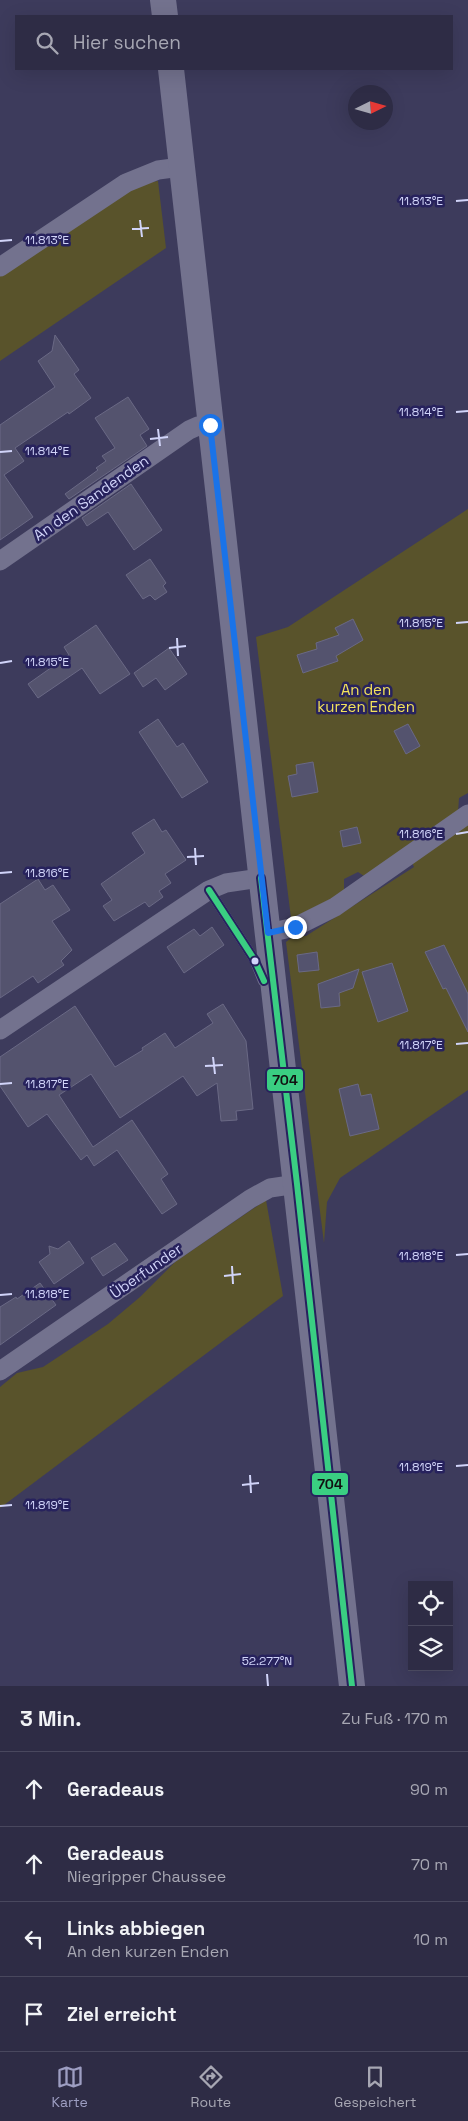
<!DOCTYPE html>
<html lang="de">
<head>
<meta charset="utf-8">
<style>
	body { margin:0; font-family:"Space Grotesk",sans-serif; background:#3a3850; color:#f1f3f6 }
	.controls { position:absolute; right:15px; bottom:15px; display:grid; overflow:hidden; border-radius:0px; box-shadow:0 5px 20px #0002 }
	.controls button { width:45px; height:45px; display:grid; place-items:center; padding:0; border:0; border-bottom:1px solid #49485e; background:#2e2c45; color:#f1f3f6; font:25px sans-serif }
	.compass { position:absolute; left:348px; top:85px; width:45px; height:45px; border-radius:50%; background:#2e2c45; box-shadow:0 5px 20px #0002; rotate:85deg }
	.stop { position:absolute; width:15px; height:15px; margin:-11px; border:4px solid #1a73e8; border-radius:50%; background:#fff }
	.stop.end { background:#1a73e8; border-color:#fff; box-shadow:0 1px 5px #0008 }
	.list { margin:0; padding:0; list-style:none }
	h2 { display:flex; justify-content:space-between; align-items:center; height:65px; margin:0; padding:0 20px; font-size:21px }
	h2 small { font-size:16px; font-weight:400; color:#a7a7b3 }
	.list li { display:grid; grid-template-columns:32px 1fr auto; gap:15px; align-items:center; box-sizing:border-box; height:75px; padding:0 20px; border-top:1px solid #49485e }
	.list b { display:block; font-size:19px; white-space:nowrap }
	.list p { margin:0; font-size:16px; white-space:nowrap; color:#a7a7b3 }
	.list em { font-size:16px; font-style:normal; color:#a7a7b3 }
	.icon { flex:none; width:28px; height:28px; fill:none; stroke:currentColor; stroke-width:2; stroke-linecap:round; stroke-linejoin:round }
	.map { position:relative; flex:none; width:468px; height:1686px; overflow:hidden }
	.search { position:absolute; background:#2e2c45; box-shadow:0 5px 20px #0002; left:15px; right:15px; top:15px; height:55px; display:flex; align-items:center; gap:12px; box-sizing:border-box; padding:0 18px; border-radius:0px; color:#a7a7b3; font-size:19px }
	.sheet { height:365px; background:#2e2c45 }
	nav { display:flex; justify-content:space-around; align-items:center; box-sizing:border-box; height:70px; border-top:1px solid #49485e; background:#2e2c45; font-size:14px; color:#a7a7b3 }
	nav a { display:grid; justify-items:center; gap:2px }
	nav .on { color:#9d9ec2 }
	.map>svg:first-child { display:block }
	.green { fill:#59532b }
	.building { fill:#54536e; stroke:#6a6985 }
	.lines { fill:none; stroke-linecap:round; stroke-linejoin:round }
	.lane { stroke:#73728e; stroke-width:10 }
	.street { stroke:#73728e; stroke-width:19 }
	.secondary { stroke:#73728e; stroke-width:26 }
	.bus-1-casing { stroke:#27225d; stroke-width:10 }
	.bus-1 { stroke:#3ace82; stroke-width:6 }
	.route { stroke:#1a73e8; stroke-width:6 }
	.ticks { fill:none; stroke:#d1d4f9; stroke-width:2 }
	.bus-dot { fill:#d1d4f9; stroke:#27225d; stroke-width:2 }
	.labels { text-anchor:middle; stroke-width:5; stroke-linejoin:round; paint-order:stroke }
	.street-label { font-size:15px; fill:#d1d4f9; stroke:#27225d }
	.park-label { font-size:15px; fill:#f4e35a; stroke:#27225d }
	.ticks-label { font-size:12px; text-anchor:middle; fill:#d1d4f9; stroke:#27225d; stroke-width:5; stroke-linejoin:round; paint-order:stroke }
	.line-badge { stroke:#27225d; stroke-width:2 }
	.pale-badge-label { font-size:14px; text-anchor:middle; font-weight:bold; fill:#111 }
</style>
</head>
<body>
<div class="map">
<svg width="468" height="1686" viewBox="0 0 468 1686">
	<rect width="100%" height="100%" fill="#3d3b5c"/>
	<g class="green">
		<path d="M158,181L166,248L0,361V274L140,184Z"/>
		<path d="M468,509V793L459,798L458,813L364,876L358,872L344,879V892L298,918H291L256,637L288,627Z"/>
		<path d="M468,821V1090L340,1178L327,1202L324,1243L286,942L295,935L306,936L414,867L411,860Z"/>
		<path d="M266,1200L283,1296L0,1508V1387L17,1373L43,1367L108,1324L140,1297L175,1262Z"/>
	</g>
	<g class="building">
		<path d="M55,335L79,370L74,374L91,398L69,414L68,412L15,448L24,461L4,475L33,517L0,540V425L55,387L38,361L52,351Z"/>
		<path d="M128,397L149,429L140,435L147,446L69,499L65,494L98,470L96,468L106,461L102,456L115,448L95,418Z"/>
		<path d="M131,484L162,530L134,550L108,512L87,526L82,518Z"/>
		<path d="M150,559L166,583L163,586L167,592L155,600L150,595L143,599L126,575Z"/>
		<path d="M353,619L363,640L336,656L338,661L303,673L297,655L317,649L316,643L339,635L335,628Z"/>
		<path d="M96,625L130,674L100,694L82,668L38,698L28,684L69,655L64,647Z"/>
		<path d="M169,648L187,674L165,690L156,678L143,687L134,673Z"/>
		<path d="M158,719L177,747L183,743L208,782L182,798L139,732Z"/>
		<path d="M408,724L420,746L406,754L394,731Z"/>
		<path d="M313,762L318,792L292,797L288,776L297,774L296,765Z"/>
		<path d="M154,819L162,832L166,830L186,860L165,874L171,883L159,891L163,897L149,907L145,902L114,921L103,906L112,900L101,884L145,853L132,833Z"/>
		<path d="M357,827L361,843L343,847L340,831Z"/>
		<path d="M38,879L45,890L53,885L70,910L52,921L72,950L61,961L64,965L38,983L33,976L0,998V904Z"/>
		<path d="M212,927L224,945L184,973L167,947L194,929L200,936Z"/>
		<path d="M444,945L468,994V1032L446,988L443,989L425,952Z"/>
		<path d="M317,952L319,970L299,972L297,955Z"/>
		<path d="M392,963L408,1011L378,1022L362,972Z"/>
		<path d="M359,969L353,988L339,993L340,1006L321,1008L318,984Z"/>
		<path d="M223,1004L246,1041L253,1109L236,1111L237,1120L221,1121L217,1083L197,1096L183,1076L120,1118L91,1074L59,1095L93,1147L132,1120L168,1174L161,1179L177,1204L162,1214L117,1150L94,1166L87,1155L81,1160L47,1114L28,1127L0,1086V1057L75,1006L115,1067L143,1050L142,1048L165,1033L175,1048L213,1023L207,1014Z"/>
		<path d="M358,1084L361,1096L371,1094L379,1129L350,1136L339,1089Z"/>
		<path d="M69,1241L84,1263L54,1284L39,1262L50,1254L49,1246L58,1249Z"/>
		<path d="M115,1243L128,1260L103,1276L91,1258Z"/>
		<path d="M40,1283L56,1305L0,1345V1307L16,1297L17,1299Z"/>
	</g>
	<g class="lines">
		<path class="lane" d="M209,890L254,959L263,981"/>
		<g class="street">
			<path d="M0,267L126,183L158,170L181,167"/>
			<path d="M0,561L189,430L198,426L210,425"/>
			<path d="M268,933L295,927L335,907L468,814"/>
			<path d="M0,1030L209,890L226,883L261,878"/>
			<path d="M0,1371L250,1199L270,1188L297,1184"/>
		</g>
		<g class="secondary">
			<path d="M163,0L165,16"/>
			<path d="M171,69L352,1686"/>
		</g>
		<defs>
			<g id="bus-1">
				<path d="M261,878L297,1184L352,1686"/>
				<path d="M209,890L254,959L264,981"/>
			</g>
		</defs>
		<use href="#bus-1" class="bus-1-casing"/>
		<use href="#bus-1" class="bus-1"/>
	</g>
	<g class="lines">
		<path class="route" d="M210,425L268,933L295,927"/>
	</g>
	<path class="ticks" d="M456,201L468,200M140,220L142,237M132,229L149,228M0,241L12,240M456,412L468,411M158,429L160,446M150,439L168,437M0,452L12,451M456,623L468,622M177,638L178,656M169,648L186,646M0,663L12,661M456,834L468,832M195,848L196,865M187,857L204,856M0,873L12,872M456,1044L468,1043M213,1057L215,1074M205,1066L223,1065M0,1084L12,1083M456,1255L468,1254M232,1266L233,1284M224,1276L241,1274M0,1295L12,1294M456,1466L468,1465M250,1475L251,1493M242,1485L259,1483M0,1506L12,1505M267,1674L268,1686"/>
	<circle class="bus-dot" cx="255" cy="961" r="4.5"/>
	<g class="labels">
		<g class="street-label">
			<text transform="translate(91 498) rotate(-35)" y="5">An den Sandenden</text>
			<text transform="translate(146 1271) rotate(-35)" y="5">Überfunder</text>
		</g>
		<g class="park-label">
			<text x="366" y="695">An den<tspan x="366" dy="17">kurzen Enden</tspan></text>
		</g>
	</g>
	<g class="ticks-label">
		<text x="421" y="205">11.813°E</text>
		<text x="47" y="244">11.813°E</text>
		<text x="421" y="416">11.814°E</text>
		<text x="47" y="455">11.814°E</text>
		<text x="421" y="627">11.815°E</text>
		<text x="47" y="666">11.815°E</text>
		<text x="421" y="838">11.816°E</text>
		<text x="47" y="877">11.816°E</text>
		<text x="421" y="1049">11.817°E</text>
		<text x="47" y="1088">11.817°E</text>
		<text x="421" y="1260">11.818°E</text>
		<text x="47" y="1298">11.818°E</text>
		<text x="421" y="1471">11.819°E</text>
		<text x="47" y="1509">11.819°E</text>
		<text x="267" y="1665">52.277°N</text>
	</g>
	<g class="line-badge">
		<rect x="266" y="1068" width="38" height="24" rx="5" fill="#3ace82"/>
		<rect x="311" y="1472" width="38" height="24" rx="5" fill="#3ace82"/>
	</g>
	<g class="pale-badge-label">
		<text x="285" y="1085">704</text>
		<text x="330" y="1489">704</text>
	</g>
</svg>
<div class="controls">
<button><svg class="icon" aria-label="locate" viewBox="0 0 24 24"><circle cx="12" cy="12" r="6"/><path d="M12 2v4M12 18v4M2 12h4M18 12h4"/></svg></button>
<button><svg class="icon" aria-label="layers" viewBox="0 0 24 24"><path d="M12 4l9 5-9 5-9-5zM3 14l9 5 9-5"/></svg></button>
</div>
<svg class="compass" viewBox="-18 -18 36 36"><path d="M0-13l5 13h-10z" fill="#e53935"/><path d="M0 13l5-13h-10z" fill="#a7a7b3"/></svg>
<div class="stop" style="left:210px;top:425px"></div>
<div class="stop end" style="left:295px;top:927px"></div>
<div class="search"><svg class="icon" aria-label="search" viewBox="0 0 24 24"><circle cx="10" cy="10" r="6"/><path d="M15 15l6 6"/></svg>Hier suchen</div>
</div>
<section class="sheet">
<h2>3 Min.<small>Zu Fuß · 170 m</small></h2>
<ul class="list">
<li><svg class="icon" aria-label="ahead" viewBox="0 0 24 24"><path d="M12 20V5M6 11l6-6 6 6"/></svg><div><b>Geradeaus</b></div><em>90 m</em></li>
<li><svg class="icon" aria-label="ahead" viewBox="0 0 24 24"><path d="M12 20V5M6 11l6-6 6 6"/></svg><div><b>Geradeaus</b><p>Niegripper Chaussee</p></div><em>70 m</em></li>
<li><svg class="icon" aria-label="left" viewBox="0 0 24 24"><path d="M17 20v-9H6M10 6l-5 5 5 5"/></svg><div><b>Links abbiegen</b><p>An den kurzen Enden</p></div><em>10 m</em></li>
<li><svg class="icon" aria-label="arrive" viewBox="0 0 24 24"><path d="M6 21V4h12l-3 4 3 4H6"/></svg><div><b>Ziel erreicht</b></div></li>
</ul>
</section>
<nav>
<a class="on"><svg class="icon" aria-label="map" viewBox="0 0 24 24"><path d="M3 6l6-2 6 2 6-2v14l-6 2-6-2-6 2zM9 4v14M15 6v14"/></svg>Karte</a>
<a><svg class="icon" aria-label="directions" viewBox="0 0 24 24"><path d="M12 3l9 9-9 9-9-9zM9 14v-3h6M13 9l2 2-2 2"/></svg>Route</a>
<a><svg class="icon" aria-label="saved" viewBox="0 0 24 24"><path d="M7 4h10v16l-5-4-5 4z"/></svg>Gespeichert</a>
</nav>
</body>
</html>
